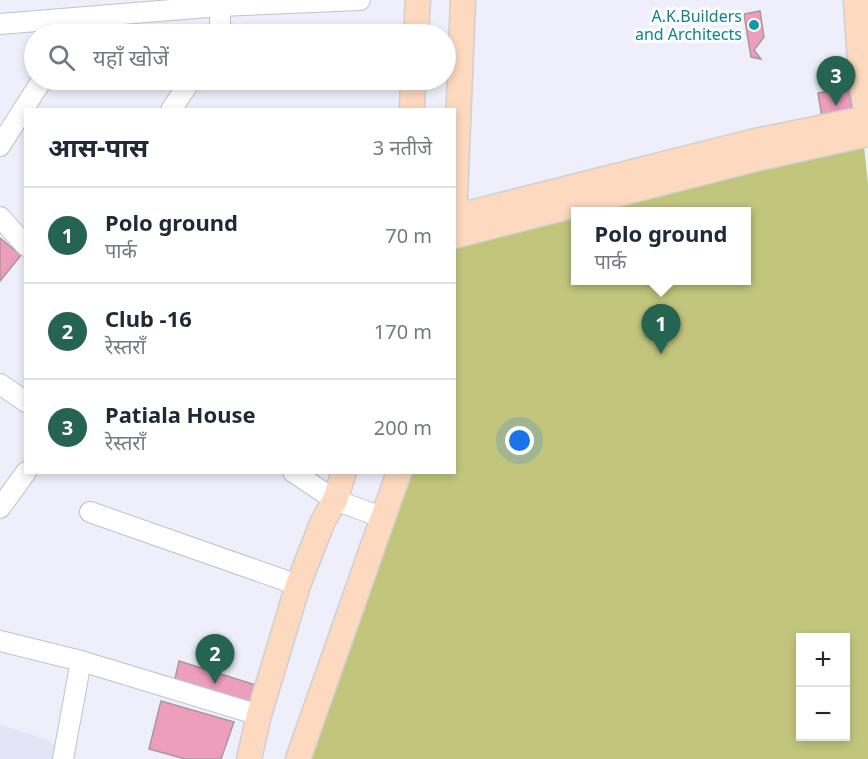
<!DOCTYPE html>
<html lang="hi">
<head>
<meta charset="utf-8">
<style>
	body { margin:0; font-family:"Noto Sans","Noto Sans Devanagari",sans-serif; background:#f6f6f7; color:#1f2937 }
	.controls { position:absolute; right:18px; bottom:18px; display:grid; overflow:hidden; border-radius:0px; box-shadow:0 3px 9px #0003 }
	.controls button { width:54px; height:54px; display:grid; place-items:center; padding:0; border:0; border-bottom:2px solid #e0e1e3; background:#fff; color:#1f2937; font:30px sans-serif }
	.you { position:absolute; left:520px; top:441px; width:21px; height:21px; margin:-15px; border:4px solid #fff; border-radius:50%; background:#1a73e8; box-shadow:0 0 0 9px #1a73e833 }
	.badge { display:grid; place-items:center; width:39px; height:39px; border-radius:50%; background:#246451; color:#fff; font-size:20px; font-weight:700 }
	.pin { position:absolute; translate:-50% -50px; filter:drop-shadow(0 2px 3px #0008) }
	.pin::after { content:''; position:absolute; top:32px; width:21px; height:18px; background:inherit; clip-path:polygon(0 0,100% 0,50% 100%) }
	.popup { position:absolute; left:571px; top:207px; width:180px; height:78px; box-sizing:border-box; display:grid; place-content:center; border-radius:0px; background:#fff; filter:drop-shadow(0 2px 4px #0005); font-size:20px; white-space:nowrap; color:#747a83 }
	.popup b { font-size:22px; color:#1f2937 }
	.popup::after { content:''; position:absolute; left:50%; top:100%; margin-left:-12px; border:12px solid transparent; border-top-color:#fff }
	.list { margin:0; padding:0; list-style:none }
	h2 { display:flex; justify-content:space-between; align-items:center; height:78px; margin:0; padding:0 24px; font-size:26px }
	h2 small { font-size:20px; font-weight:400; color:#747a83 }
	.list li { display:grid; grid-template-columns:39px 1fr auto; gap:18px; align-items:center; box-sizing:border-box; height:96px; padding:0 24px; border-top:2px solid #e0e1e3 }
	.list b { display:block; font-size:22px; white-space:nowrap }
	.list p { margin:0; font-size:20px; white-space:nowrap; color:#747a83 }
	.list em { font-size:20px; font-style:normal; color:#747a83 }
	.icon { flex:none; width:33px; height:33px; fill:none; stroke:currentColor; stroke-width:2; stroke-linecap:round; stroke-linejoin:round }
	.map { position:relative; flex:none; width:868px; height:759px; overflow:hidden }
	.search { position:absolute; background:#fff; box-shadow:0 3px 9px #0003; left:24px; top:24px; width:432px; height:66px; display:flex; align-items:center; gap:15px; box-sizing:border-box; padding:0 21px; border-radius:33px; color:#747a83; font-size:22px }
	.panel { position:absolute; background:#fff; box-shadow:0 3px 9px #0003; left:24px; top:108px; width:432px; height:366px; border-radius:0px }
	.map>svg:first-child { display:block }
	.built { fill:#e4e4f7 }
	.green { fill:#c2c67d; fill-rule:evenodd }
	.building { fill:#ee9ebd; stroke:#a6999d; stroke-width:1.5 }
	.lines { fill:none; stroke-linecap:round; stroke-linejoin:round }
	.minor-casing { stroke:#c2c2ce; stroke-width:22 }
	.major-casing { stroke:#d0d0d0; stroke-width:27 }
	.minor { stroke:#fff; stroke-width:20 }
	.major { stroke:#fcd9bf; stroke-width:24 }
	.culture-dot { fill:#0f9aa8; stroke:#fefefe; stroke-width:2 }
	.labels { text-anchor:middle; stroke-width:6; stroke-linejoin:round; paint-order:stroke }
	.culture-label { font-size:16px; fill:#0d838f; stroke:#fefefe; text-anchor:end }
</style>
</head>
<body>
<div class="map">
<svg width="868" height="759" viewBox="0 0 868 759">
	<rect width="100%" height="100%" fill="#efeffb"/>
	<path class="built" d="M0,725L45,739L69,754L68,759H0Z"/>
	<path class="green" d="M863,137L868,184V759H298L397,473L454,472L455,236ZM576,212H746V280H576ZM800,638H846V736H800Z"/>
	<g class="building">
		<path d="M760,11L764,37L754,50L761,59L751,57L744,14Z"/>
		<path d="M849,87L854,118L823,124L818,93Z"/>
		<path d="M0,238L21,255L0,281Z"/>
		<path d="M179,661L256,685L254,705L174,683Z"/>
		<path d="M161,701L234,722L221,759H185L149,749Z"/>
	</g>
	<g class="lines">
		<defs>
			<g id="minor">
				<path d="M0,24L220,6L360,0"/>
				<path d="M217,34L220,26V0"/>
				<path d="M171,110L191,80"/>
				<path d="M0,146L42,80"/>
				<path d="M0,217L26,246"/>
				<path d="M0,384L26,402"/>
				<path d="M293,472L335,500L384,518"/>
				<path d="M0,508L26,472"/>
				<path d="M90,512L298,585"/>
				<path d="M0,641L81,661L259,715"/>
				<path d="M63,759L81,661"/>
			</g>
			<g id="major">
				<path d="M856,0L861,78L868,120"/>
				<path d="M416,34L418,0"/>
				<path d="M412,110L413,80"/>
				<path d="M454,217L751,142L868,118"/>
				<path d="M454,223L463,0"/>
				<path d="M454,236L755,159L868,134"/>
				<path d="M249,759L259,715L298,585L323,521L335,500L344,472"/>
				<path d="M298,759L399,472"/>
			</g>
		</defs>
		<use href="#minor" class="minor-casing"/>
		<use href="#major" class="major-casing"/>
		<use href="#minor" class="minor"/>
		<use href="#major" class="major"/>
	</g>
	<circle class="culture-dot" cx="754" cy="25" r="6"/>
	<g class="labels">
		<g class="culture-label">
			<text x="742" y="22">A.K.Builders<tspan x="742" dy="18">and Architects</tspan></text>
		</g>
	</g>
</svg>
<div class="controls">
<button>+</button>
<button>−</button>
</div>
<div class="you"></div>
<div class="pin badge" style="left:661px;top:354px">1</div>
<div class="popup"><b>Polo ground</b>पार्क</div>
<div class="pin badge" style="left:215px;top:684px">2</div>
<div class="pin badge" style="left:836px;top:106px">3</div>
<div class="search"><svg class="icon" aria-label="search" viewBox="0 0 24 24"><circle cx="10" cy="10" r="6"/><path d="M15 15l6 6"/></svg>यहाँ खोजें</div>
<section class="panel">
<h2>आस-पास<small>3 नतीजे</small></h2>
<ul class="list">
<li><span class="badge">1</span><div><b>Polo ground</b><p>पार्क</p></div><em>70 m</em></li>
<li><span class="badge">2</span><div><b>Club -16</b><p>रेस्तराँ</p></div><em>170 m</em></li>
<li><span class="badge">3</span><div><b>Patiala House</b><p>रेस्तराँ</p></div><em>200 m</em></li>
</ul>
</section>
</div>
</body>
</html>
